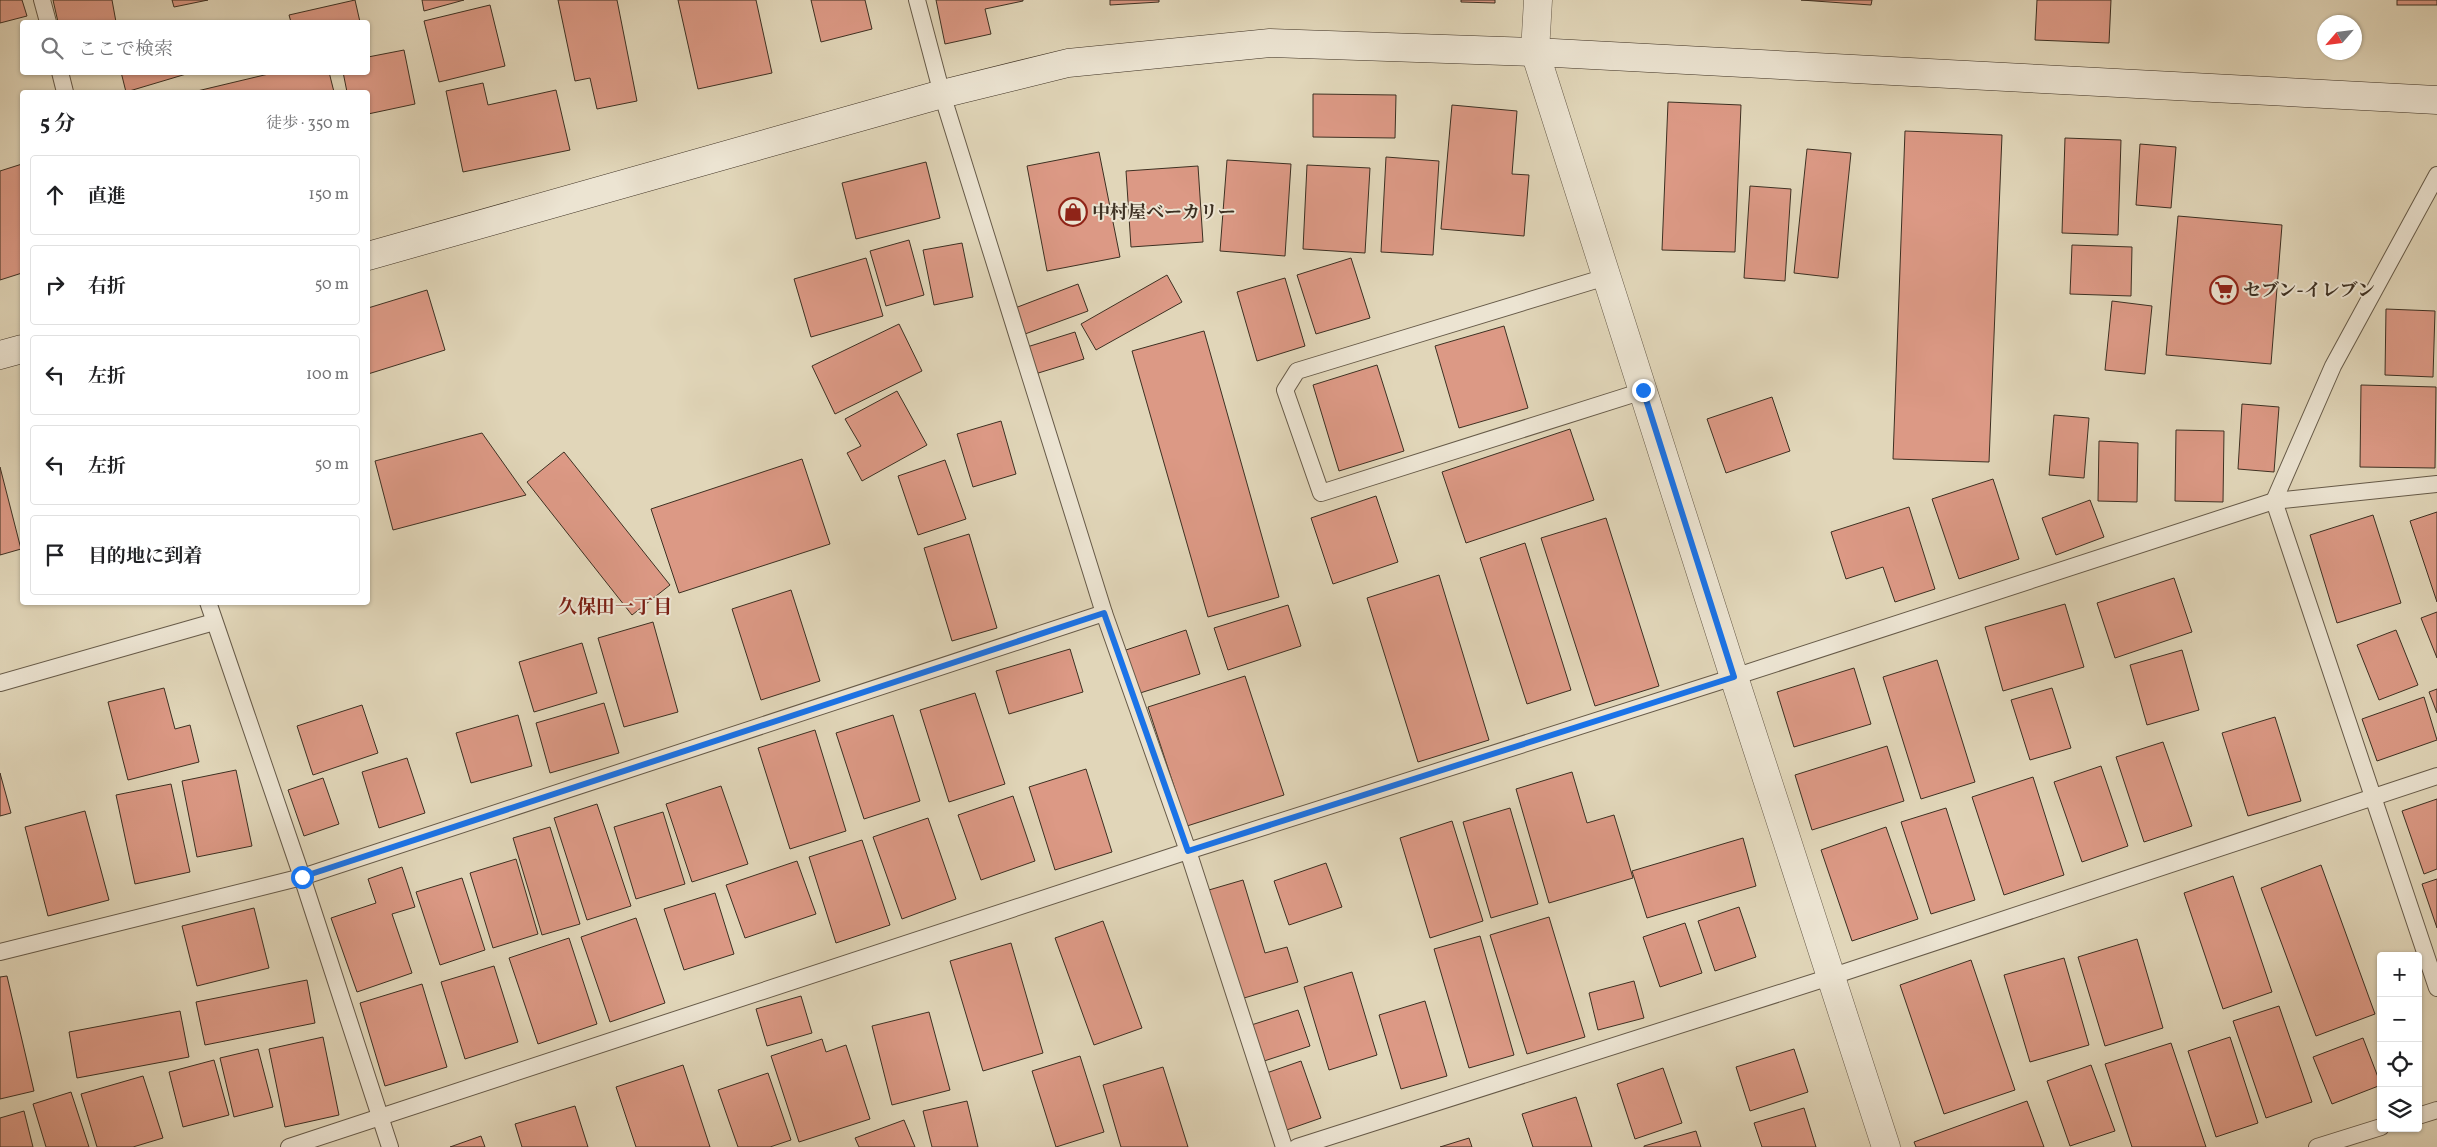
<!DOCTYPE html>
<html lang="ja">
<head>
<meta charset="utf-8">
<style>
	body { margin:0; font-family:Vollkorn,"Noto Serif JP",serif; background:#f2f2f2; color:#202124 }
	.controls { position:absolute; right:15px; bottom:15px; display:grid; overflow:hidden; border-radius:5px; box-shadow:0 1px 4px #0004 }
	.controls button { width:45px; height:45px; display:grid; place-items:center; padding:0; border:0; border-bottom:1px solid #e0e0e0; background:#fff; color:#202124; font:25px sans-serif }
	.compass { position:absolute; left:2317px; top:15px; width:45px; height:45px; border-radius:50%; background:#fff; box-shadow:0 1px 4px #0004; rotate:242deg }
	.stop { position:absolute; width:15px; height:15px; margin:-11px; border:4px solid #1a73e8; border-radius:50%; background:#fff }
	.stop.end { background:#1a73e8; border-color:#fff; box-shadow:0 1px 5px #0008 }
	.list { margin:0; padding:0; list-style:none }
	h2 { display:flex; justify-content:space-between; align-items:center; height:65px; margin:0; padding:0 20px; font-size:21px }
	h2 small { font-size:16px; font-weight:400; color:#757577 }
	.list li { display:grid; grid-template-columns:32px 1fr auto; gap:15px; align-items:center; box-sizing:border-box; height:80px; margin:0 10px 10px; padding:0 10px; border:1px solid #e0e0e0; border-radius:5px }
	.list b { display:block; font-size:19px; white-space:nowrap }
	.list em { font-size:16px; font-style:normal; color:#757577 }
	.icon { flex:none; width:28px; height:28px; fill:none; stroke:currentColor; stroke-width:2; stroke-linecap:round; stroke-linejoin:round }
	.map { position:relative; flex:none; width:2437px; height:1147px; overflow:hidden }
	.search { position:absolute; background:#fff; box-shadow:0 1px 4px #0004; left:20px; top:20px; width:350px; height:55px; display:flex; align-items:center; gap:12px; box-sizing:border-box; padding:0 18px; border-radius:5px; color:#757577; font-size:19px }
	.panel { position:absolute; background:#fff; box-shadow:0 1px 4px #0004; left:20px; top:90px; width:350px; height:515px; border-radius:5px }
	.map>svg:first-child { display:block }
	.building { fill:#dc9985; stroke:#3d3022 }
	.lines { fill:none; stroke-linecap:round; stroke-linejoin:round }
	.lane-casing { stroke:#665a48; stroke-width:18 }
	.street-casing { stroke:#665a48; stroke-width:29 }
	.secondary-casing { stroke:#3d3022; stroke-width:29 }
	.lane { stroke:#ece4d2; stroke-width:16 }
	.street { stroke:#ece4d2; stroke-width:28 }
	.secondary { stroke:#ece4d2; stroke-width:28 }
	.route { stroke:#1a73e8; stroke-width:6 }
	.labels { text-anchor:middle; stroke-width:4; stroke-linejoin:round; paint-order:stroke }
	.poi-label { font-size:18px; font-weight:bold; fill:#3d3022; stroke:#ece4d2; text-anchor:start }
	.neighbourhood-label { font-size:19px; font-weight:bold; fill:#7a1f14; stroke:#ece4d2 }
</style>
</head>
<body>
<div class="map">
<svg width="2437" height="1147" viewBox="0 0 2437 1147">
	<rect width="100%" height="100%" fill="#e1d6b9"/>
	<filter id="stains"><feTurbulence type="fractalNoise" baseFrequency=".004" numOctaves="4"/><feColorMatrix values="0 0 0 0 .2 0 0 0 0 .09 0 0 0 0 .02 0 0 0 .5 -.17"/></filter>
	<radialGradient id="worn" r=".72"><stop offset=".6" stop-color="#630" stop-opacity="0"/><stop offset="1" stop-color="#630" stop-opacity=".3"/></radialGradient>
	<g class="building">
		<path d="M0,0H22L27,16L0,23Z"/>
		<path d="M53,0H112L116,22H58Z"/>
		<path d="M172,0H208L174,7Z"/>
		<path d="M355,0L360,22H291L289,15Z"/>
		<path d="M422,0H464L424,11Z"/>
		<path d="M558,0H617L637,101L597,109L590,78L575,81Z"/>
		<path d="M678,0H756L772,73L698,89Z"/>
		<path d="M811,0H865L872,29L821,42Z"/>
		<path d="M936,0H1023V1L985,9L991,34L945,44Z"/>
		<path d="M1110,0H1159V2L1110,5Z"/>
		<path d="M1461,0H1495V3L1461,2Z"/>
		<path d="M1801,0H1872L1871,5Z"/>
		<path d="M2037,0H2111L2109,43L2035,40Z"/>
		<rect x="2397" y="0" width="40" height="5"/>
		<path d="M490,5L505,66L439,82L424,21Z"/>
		<path d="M404,50L415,104L368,114V92H347L343,72H368V57Z"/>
		<path d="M121,72H193L126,92Z"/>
		<path d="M277,72H329L334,92H193Z"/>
		<path d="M483,83L488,105L556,90L570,150L463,172L446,91Z"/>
		<path d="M1313,94L1396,95L1395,138L1313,137Z"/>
		<path d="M1668,102L1741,105L1735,252L1662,250Z"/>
		<path d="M1452,105L1517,111L1512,174L1529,175L1524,236L1441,229Z"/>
		<path d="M1905,131L2002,135L1989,462L1893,459Z"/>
		<path d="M2065,138L2121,140L2118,235L2062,233Z"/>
		<path d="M2140,144L2176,147L2171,208L2136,205Z"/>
		<path d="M1807,149L1851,153L1838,278L1794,273Z"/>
		<path d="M1099,152L1120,257L1047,271L1027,166Z"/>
		<path d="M1386,157L1439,161L1433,255L1381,252Z"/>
		<path d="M1227,160L1291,164L1285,256L1220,251Z"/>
		<path d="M926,162L940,218L856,239L842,183Z"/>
		<path d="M22,164V273L0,280V171Z"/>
		<path d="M1307,165L1370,168L1365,253L1303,249Z"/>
		<path d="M1198,166L1203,242L1131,247L1126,171Z"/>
		<path d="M1750,186L1791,189L1785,281L1744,278Z"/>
		<path d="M2178,216L2282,225L2271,364L2166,355Z"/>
		<path d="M909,240L924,295L886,306L870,251Z"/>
		<path d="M962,243L973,297L934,305L923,250Z"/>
		<path d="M2072,245L2132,247L2131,296L2070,294Z"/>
		<path d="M866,258L883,316L811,337L794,279Z"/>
		<path d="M1351,258L1370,318L1316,334L1297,275Z"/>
		<path d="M1167,275L1182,302L1096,350L1081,324Z"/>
		<path d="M1285,278L1305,346L1257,361L1237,292Z"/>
		<path d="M1078,284L1088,311L1025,334L1015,308Z"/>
		<path d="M427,290L445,350L368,374V308Z"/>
		<path d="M2112,301L2152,306L2145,374L2105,370Z"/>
		<path d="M2386,309L2435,311L2433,377L2385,375Z"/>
		<path d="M899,324L922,371L835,414L812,366Z"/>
		<path d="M1504,326L1528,408L1459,428L1435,346Z"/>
		<path d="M1204,331L1279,597L1208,617L1132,351Z"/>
		<path d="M1075,332L1084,359L1035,374L1027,347Z"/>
		<path d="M1377,365L1404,451L1339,471L1313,385Z"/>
		<path d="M2361,385L2436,387L2435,468L2360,467Z"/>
		<path d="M897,391L927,445L862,481L847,453L861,446L845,419Z"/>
		<path d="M1772,397L1790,451L1726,473L1707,419Z"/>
		<path d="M2242,404L2279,407L2274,472L2238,469Z"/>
		<path d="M2054,415L2089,418L2084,478L2049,475Z"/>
		<path d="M1001,421L1016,474L973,487L957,434Z"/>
		<path d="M1570,429L1594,500L1466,543L1442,472Z"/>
		<path d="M2176,430L2224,431L2223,502L2175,501Z"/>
		<path d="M482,433L526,495L393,530L375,461Z"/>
		<path d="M2099,441L2138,443L2137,502L2098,501Z"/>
		<path d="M564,452L670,585L632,615L527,482Z"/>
		<path d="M802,459L830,544L679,593L651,509Z"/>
		<path d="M945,460L966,519L918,535L898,476Z"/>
		<path d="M0,467L21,549L0,555Z"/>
		<path d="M1993,479L2019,559L1959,579L1932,499Z"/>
		<path d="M1376,496L1398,562L1333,584L1311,518Z"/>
		<path d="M2090,500L2104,537L2056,555L2042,518Z"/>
		<path d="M1909,507L1935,589L1895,602L1883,567L1846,579L1831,532Z"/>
		<path d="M2437,512V602L2410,521Z"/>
		<path d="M2373,515L2401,603L2337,623L2310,535Z"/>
		<path d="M1606,518L1659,686L1595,706L1541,538Z"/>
		<path d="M969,534L997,628L952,641L924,548Z"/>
		<path d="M1525,543L1571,690L1527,704L1480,558Z"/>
		<path d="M1439,575L1489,740L1418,762L1367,598Z"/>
		<path d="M2174,578L2192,632L2115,658L2097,603Z"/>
		<path d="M791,590L820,681L761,700L732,609Z"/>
		<path d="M2065,604L2084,667L2003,691L1985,627Z"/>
		<path d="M1288,605L1301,646L1228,670L1214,628Z"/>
		<path d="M2437,612V658L2421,618Z"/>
		<path d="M653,622L678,712L624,727L598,638Z"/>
		<path d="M1186,630L1200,674L1137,694L1123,651Z"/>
		<path d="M2396,630L2418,685L2379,700L2357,645Z"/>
		<path d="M582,643L597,693L534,712L519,662Z"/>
		<path d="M1070,649L1083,692L1009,714L996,671Z"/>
		<path d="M2182,650L2199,710L2147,725L2130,665Z"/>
		<path d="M1937,660L1975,782L1921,799L1883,677Z"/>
		<path d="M1854,668L1871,724L1794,747L1777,692Z"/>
		<path d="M1245,676L1284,795L1187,826L1148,707Z"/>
		<path d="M164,688L175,729L190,725L199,762L128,780L108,702Z"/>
		<path d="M2052,688L2071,748L2030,760L2011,700Z"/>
		<path d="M2437,689V713L2429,692Z"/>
		<path d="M975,693L1005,784L949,802L920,710Z"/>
		<path d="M2424,697L2437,740L2377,761L2362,719Z"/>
		<path d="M604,703L619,753L550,773L536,723Z"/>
		<path d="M362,705L378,753L313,775L297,726Z"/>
		<path d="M518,715L532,766L471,783L456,733Z"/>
		<path d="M893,715L920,801L864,819L836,733Z"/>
		<path d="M2275,717L2301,801L2248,816L2222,733Z"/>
		<path d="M815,730L846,831L790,849L758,748Z"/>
		<path d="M2163,742L2192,826L2144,842L2116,757Z"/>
		<path d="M1887,746L1904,801L1812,830L1795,775Z"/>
		<path d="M407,758L425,813L379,828L362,772Z"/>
		<path d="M2101,766L2128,846L2082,862L2054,782Z"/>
		<path d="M1086,769L1112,852L1055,870L1029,787Z"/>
		<path d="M236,770L252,846L197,857L182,781Z"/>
		<path d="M1572,772L1587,823L1614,815L1633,878L1549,903L1516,789Z"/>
		<path d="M0,773L11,813L0,816Z"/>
		<path d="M2033,777L2064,875L2004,895L1972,797Z"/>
		<path d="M323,778L339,824L304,836L288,790Z"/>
		<path d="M171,784L190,872L135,884L116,795Z"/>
		<path d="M721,786L748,864L692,882L666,804Z"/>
		<path d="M1013,796L1035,861L981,880L958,815Z"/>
		<path d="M2437,799V869L2424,874L2402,811Z"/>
		<path d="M597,804L631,906L587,920L554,818Z"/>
		<path d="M1510,808L1538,904L1491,918L1463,822Z"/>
		<path d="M1946,808L1975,900L1931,914L1901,822Z"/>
		<path d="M85,811L109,900L48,916L25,827Z"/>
		<path d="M663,812L685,884L636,899L614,827Z"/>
		<path d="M928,818L956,899L902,919L873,837Z"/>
		<path d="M1452,821L1483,921L1430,938L1400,838Z"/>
		<path d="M550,827L580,924L542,935L513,838Z"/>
		<path d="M1886,827L1918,919L1852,941L1821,850Z"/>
		<path d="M1743,838L1756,886L1647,918L1632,871Z"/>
		<path d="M862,840L890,925L836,943L809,857Z"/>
		<path d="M516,859L538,934L493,948L470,873Z"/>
		<path d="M797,861L816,914L745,938L726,885Z"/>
		<path d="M1326,863L1342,907L1289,925L1274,881Z"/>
		<path d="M2321,865L2375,1014L2316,1036L2261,888Z"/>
		<path d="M402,867L415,907L392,914L412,973L357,992L331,918L376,903L368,879Z"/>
		<path d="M2233,876L2272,992L2223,1009L2184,893Z"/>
		<path d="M462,878L485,950L440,965L416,892Z"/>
		<path d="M2437,879V928L2422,884Z"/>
		<path d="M1243,880L1265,953L1287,947L1298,982L1234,1001L1202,892Z"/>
		<path d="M715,893L734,954L684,970L664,909Z"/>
		<path d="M1739,907L1756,957L1715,971L1698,921Z"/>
		<path d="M254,908L269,968L197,986L182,926Z"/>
		<path d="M1549,917L1585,1037L1527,1054L1490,935Z"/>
		<path d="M636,918L665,1003L610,1022L581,937Z"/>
		<path d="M1103,921L1142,1028L1094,1045L1055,938Z"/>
		<path d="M1685,923L1702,973L1660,987L1643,937Z"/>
		<path d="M1480,936L1514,1055L1469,1068L1434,949Z"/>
		<path d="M569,938L597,1024L538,1044L509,958Z"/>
		<path d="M2137,939L2163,1028L2105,1046L2078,957Z"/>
		<path d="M1011,943L1043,1053L983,1071L950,961Z"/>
		<path d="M2064,958L2089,1045L2030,1062L2004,975Z"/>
		<path d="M1971,960L2015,1090L1944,1114L1900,985Z"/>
		<path d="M494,966L518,1042L465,1059L441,982Z"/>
		<path d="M1352,972L1377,1055L1329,1070L1304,987Z"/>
		<path d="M7,976L34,1091L0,1099V977Z"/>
		<path d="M307,980L315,1023L205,1045L196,1002Z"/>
		<path d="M1634,981L1644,1018L1598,1030L1589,993Z"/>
		<path d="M422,984L447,1067L385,1086L360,1003Z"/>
		<path d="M801,996L812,1033L767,1046L756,1009Z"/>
		<path d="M1425,1001L1447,1076L1401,1089L1379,1015Z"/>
		<path d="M2279,1006L2312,1102L2266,1118L2233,1021Z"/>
		<path d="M1298,1010L1310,1046L1255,1064L1242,1028Z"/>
		<path d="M180,1011L189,1057L77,1078L69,1032Z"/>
		<path d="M929,1012L950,1090L892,1105L872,1026Z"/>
		<path d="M323,1037L339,1115L285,1127L269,1049Z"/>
		<path d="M2230,1037L2258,1123L2216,1137L2188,1051Z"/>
		<path d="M2363,1038L2381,1085L2332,1104L2313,1057Z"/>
		<path d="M822,1039L826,1052L846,1045L870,1119L799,1142L771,1056Z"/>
		<path d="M2171,1043L2206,1147H2132L2105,1064Z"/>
		<path d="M258,1049L273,1107L234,1117L220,1058Z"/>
		<path d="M1794,1049L1808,1092L1750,1111L1736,1067Z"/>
		<path d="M1080,1056L1104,1132L1056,1147L1032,1071Z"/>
		<path d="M214,1060L229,1115L183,1127L169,1072Z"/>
		<path d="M1301,1061L1321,1118L1278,1133L1258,1076Z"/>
		<path d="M683,1065L710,1147H636L616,1087Z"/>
		<path d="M2091,1065L2115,1131L2070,1146L2047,1081Z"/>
		<path d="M1163,1067L1188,1147H1121L1103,1085Z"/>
		<path d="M1663,1068L1682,1123L1635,1139L1617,1084Z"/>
		<path d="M768,1073L791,1140L770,1147H738L718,1090Z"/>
		<path d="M143,1076L163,1138L133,1147H97L81,1094Z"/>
		<path d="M71,1092L89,1147H46L33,1104Z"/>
		<path d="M1576,1097L1592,1147H1533L1522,1114Z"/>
		<path d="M967,1101L978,1147H932L923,1111Z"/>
		<path d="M2027,1101L2044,1147H1916L1914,1142Z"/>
		<path d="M575,1106L588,1147H522L515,1124Z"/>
		<path d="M1804,1108L1816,1147H1762L1754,1123Z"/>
		<path d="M24,1111L33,1147H0V1118Z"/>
		<path d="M904,1120L915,1147H859L855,1138Z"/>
		<path d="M1696,1131L1701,1147H1644V1146Z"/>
		<path d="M481,1136L485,1147H450Z"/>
		<path d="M1469,1138L1472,1147H1440Z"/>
	</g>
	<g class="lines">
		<defs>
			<g id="lane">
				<path d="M42,0L48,22"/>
				<path d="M917,0L942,94L1104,613L1188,851L1284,1147"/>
				<path d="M60,72L65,92"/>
				<path d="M2437,175L2333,366L2274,501L2437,988"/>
				<path d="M1606,277L1297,371L1285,390L1321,493L1643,391"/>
				<path d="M208,602L302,877L390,1147"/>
				<path d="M0,683L214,622"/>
				<path d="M0,952L302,877L1104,613"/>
				<path d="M2418,1116L2437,1110"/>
				<path d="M289,1147L1188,851L1734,677L2274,501L2437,484"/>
				<path d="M1297,1147L1830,977L2437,776"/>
				<path d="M2317,1147L2381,1127"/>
			</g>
			<path id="street" d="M1538,0L1535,52L1734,677L1886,1147"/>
			<g id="secondary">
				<path d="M368,256L942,94L1068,63L1270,43L1535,52L2437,100"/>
				<path d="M0,355L22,349"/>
			</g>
		</defs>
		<use href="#lane" class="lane-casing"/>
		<use href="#street" class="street-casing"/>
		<use href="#secondary" class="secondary-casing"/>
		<use href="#lane" class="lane"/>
		<use href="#street" class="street"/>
		<use href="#secondary" class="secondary"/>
	</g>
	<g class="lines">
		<path class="route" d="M302,877L1104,613L1188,851L1734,677L1643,390"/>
	</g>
	<defs>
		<symbol id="shop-ring" viewBox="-11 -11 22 22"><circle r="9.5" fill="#ece4d2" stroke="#8f2418" stroke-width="1.5"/><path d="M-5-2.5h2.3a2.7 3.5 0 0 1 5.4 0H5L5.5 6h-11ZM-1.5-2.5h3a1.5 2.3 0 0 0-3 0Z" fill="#8f2418"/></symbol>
		<symbol id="supermarket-ring" viewBox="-11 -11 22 22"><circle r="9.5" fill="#ece4d2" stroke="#8f2418" stroke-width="1.5"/><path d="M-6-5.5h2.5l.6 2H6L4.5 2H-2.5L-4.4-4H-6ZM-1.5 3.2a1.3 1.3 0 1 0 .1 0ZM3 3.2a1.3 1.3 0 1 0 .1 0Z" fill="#8f2418"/></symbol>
	</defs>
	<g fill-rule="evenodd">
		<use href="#shop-ring" x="1057" y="196" width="32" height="32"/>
		<use href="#supermarket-ring" x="2208" y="274" width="32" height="32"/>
	</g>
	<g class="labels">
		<g class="poi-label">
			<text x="1092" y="218">中村屋ベーカリー</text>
			<text x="2243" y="296">セブン-イレブン</text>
		</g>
		<g class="neighbourhood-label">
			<text x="615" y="613">久保田一丁目</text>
		</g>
	</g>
	<rect width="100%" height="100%" filter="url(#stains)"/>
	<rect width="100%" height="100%" fill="url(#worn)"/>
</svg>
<div class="controls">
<button>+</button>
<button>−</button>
<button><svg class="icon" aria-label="locate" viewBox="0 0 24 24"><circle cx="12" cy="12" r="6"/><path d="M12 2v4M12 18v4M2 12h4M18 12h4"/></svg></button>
<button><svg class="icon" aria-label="layers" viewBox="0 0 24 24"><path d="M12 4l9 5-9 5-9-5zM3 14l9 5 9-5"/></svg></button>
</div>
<svg class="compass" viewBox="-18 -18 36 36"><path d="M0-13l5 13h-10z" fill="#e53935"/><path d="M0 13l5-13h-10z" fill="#757577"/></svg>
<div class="stop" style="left:302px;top:877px"></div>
<div class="stop end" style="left:1643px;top:390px"></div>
<div class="search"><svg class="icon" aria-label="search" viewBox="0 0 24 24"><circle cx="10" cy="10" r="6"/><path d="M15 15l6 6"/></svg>ここで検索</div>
<section class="panel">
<h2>5 分<small>徒歩 · 350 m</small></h2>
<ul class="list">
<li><svg class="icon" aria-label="ahead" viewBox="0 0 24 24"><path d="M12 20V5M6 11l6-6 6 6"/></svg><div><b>直進</b></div><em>150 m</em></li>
<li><svg class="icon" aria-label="right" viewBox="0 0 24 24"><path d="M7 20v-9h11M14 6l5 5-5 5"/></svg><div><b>右折</b></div><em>50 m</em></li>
<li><svg class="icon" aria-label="left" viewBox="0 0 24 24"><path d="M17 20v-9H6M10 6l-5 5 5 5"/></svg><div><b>左折</b></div><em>100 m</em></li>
<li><svg class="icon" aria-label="left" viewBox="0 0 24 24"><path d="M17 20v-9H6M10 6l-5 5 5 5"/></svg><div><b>左折</b></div><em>50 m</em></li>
<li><svg class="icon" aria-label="arrive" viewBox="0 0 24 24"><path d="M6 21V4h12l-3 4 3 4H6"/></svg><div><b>目的地に到着</b></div></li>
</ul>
</section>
</div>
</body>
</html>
